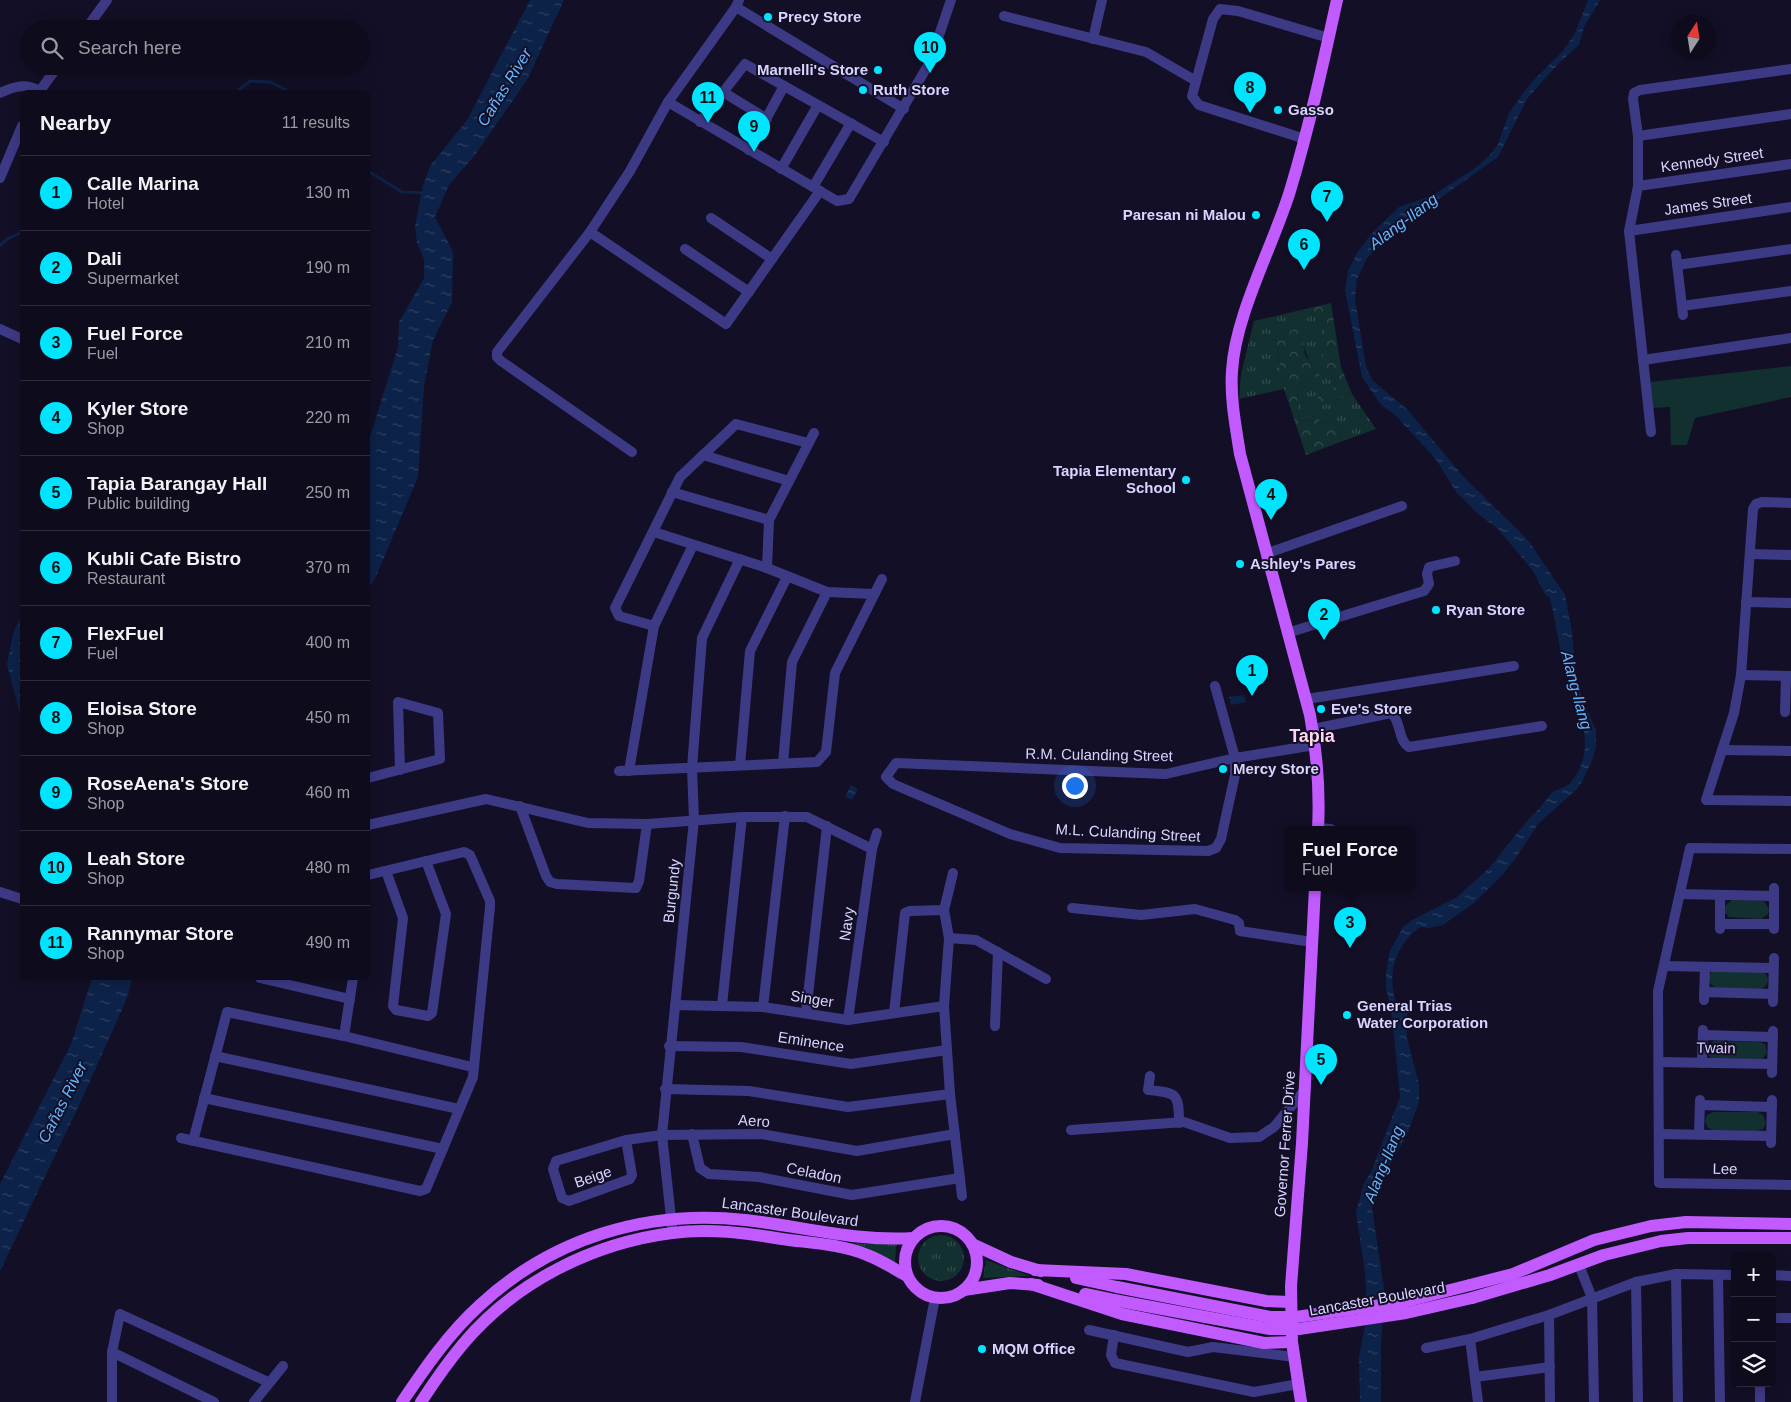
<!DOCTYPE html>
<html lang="en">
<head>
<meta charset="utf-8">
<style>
	body { margin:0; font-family:Arial,sans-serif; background:#171425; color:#f1f3f6 }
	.controls { position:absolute; right:15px; bottom:15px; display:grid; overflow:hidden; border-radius:8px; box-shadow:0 2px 12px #0003 }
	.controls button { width:45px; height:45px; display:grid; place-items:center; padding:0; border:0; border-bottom:1px solid #2e2b3b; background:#0e0b1c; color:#f1f3f6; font:25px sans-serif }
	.compass { position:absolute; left:1671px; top:15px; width:45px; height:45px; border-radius:50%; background:#0e0b1c; box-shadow:0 2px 12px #0003; rotate:12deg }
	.you { position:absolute; left:1074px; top:785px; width:18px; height:18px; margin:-12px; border:4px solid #fff; border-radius:50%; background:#1a73e8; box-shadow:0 0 0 8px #1a73e833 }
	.badge { display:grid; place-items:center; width:32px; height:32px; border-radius:50%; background:#00e5ff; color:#111; font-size:16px; font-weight:700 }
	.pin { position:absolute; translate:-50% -41px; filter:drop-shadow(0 1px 2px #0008) }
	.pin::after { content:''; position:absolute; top:26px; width:18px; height:15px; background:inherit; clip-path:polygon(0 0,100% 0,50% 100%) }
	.popup { position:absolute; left:1285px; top:826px; width:130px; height:65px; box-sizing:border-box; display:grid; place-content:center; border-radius:8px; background:#0e0b1c; filter:drop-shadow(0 1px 4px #0005); font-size:16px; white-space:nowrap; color:#9b9ba3 }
	.popup b { font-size:19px; color:#f1f3f6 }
	.popup::after { content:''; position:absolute; left:50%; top:100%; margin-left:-10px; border:10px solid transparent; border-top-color:#0e0b1c }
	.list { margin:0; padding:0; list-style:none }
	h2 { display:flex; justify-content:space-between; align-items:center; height:65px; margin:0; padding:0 20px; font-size:21px }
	h2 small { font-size:16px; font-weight:400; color:#9b9ba3 }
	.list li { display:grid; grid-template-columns:32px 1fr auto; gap:15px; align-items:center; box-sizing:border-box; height:75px; padding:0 20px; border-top:1px solid #2e2b3b }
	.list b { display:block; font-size:19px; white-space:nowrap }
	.list p { margin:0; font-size:16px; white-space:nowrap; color:#9b9ba3 }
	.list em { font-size:16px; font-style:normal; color:#9b9ba3 }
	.icon { flex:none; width:28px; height:28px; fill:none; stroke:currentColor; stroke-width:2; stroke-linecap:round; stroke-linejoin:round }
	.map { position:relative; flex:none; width:1791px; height:1402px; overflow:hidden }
	.search { position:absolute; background:#0e0b1c; box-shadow:0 2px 12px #0003; left:20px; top:20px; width:350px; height:55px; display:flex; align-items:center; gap:12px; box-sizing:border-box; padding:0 18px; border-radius:28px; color:#9b9ba3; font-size:19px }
	.panel { position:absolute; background:#0e0b1c; box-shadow:0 2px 12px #0003; left:20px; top:90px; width:350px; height:890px; border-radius:8px }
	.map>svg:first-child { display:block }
	.grass { fill:url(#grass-tufts) }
	.forest { fill:url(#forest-crowns) }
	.park { fill:#12302f }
	.water { fill:url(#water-ripples) }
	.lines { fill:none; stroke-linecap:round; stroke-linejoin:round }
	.stream { stroke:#0c2248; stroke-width:3 }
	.minor { stroke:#3d3a85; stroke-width:10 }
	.major { stroke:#c25bff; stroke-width:12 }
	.major-bridge { stroke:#c25bff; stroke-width:12 }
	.poi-dot { fill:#00e5ff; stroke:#130f26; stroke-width:2 }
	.labels { text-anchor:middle; stroke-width:4; stroke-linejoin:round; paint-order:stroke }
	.poi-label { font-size:15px; font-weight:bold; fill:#d9d4ff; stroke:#130f26; text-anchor:start }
	.street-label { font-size:15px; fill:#d9d4ff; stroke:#130f26 }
	.water-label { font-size:16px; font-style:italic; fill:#62b6ff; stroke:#130f26 }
	.quarter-label { font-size:18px; font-weight:bold; fill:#ffd6f0; stroke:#130f26 }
</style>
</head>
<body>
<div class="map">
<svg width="1791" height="1402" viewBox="0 0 1791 1402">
	<defs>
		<pattern id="grass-tufts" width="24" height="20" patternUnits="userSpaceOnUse" patternTransform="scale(1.25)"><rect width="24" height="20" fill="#12302f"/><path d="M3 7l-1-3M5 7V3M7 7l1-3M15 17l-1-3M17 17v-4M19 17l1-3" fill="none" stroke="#344d4e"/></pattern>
		<pattern id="forest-crowns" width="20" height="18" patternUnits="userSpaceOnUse" patternTransform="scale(1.25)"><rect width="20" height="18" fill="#12302f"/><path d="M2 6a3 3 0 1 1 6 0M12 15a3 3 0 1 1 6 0" fill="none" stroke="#344d4e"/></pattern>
		<pattern id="water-ripples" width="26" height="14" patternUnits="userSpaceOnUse" patternTransform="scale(1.25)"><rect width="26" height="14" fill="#0c2248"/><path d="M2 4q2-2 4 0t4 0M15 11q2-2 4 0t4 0" fill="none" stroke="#2f4163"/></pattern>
	</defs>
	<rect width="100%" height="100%" fill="#130f26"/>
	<g class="grass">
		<path d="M1301,310C1306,311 1312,312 1316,315C1324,321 1329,340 1327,349C1325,354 1320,358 1316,361H1309L1297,328L1275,337L1284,389L1239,399L1241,374L1254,321Z"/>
		<path d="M1333,370L1337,386L1321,406L1352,394L1376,429L1343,441L1333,418L1320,424L1316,415L1301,421L1297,409L1298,384Z"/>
		<circle cx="941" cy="1258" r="23"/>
		<path d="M899,1242L896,1247L895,1263L850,1243L868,1244Z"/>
		<path d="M986,1260L1030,1276L983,1278Z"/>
	</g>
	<path class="forest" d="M1331,303L1341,367L1352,394L1321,406L1316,394L1337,386L1333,370L1298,384L1297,408L1301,421L1316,415L1321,424L1333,418L1343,441L1306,455L1284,389L1275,337L1297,328L1301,329L1305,355L1309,361H1316L1327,349C1326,326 1323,317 1301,310Z"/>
	<g class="park">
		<path d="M1791,366V397L1695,418L1687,445H1671L1670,407L1652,408L1650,382Z"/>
		<path d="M1732,900L1764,901L1769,909L1768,914L1761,919L1729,917L1725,913V906Z"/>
		<path d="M1712,971H1763C1771,978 1769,986 1760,989L1715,988L1709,982V976Z"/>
		<path d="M1714,1041L1759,1042L1765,1044L1767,1053L1762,1059L1711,1058L1707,1053V1047Z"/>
		<path d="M1713,1112H1758L1763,1115L1766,1123L1763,1129L1757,1131L1713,1130L1707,1127L1705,1121L1707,1115Z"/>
	</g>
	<g class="water">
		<path d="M530,0H564L527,80L475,155L449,185L435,217L453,252L452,302L433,340L424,387L418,477L375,579L368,588L369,440L398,347L399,322L424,278V259L417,243L415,226L423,186L430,166L467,120Z"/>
		<path d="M1588,0H1600L1584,27L1579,45L1557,65L1527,99L1498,157L1422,211L1382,244L1367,258L1357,279L1355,298L1357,312L1366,366L1372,380L1408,410L1463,476L1528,540L1565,595L1572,632L1576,676L1582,699L1596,730V747L1592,761L1583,780L1577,789L1538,824L1518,855L1503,874L1474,903L1443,925L1429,928L1420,927C1394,947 1386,974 1397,1006L1407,1007V1038L1419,1084V1102L1408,1132L1385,1174L1372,1208L1384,1289L1381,1344V1402H1360L1359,1357L1365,1325L1366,1295L1365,1273L1356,1212L1364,1183L1371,1172L1400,1097L1392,1016L1386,987V973L1390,951L1403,927L1412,920L1457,897L1489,868L1531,816C1541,809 1544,801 1552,793C1557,788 1567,788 1571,782C1601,746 1575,705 1564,667C1558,643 1556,619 1549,596H1546L1533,571L1498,529L1477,513L1457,493L1435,458L1395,415L1381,405L1362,377L1345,290L1348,271L1357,253L1371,234L1399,207L1433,195L1474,169L1489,156L1498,144L1509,113L1530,84L1563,51L1574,35Z"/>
		<path d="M22,613V722L7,664L13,634Z"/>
		<path d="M1244,695L1246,702L1231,705L1229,697Z"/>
		<path d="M851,785L858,789L852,800L845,797Z"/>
		<path d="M92,978H132L128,996L82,1099L0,1271V1184L71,1044Z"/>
	</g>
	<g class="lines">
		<g class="stream">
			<path d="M236,92L250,81L270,82L290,92"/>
			<path d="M368,171L402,192L425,193"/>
			<path d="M0,245L9,238L22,232"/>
		</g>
		<g class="minor">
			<path d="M739,0L736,7L904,109"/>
			<path d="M1004,16L1146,52L1196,81"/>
			<path d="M86,29L107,0"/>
			<path d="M1093,39L1102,0"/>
			<path d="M39,92L58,66"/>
			<path d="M723,92L767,119"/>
			<path d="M0,93C15,86 25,83 40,91"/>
			<path d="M668,102L837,201L849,199L930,62L951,0"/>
			<path d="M700,122L745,64L884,142"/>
			<path d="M1638,136L1791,114"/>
			<path d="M1305,139L1199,105L1192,96L1213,19L1220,9L1238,11L1329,38"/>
			<path d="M749,150L784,86"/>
			<path d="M781,169L818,105"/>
			<path d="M0,178L22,126"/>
			<path d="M1638,186L1791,164"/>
			<path d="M813,187L851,123"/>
			<path d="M711,218L772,259"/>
			<path d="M1629,231L1791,207"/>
			<path d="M590,232L726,324L820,191"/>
			<path d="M685,249L749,292"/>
			<path d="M1676,255L1683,315"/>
			<path d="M1677,265L1791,249"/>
			<path d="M1682,306L1791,291"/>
			<path d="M0,329L22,339"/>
			<path d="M1643,360L1791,338"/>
			<path d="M1651,432L1629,231L1638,186V136L1633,99L1634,93L1640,90L1791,69"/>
			<path d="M632,452L501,361L497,357V352L590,232L630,171L668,102L736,7"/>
			<path d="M703,455L789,481"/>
			<path d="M672,492L769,520"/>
			<path d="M1791,503L1762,502L1756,504L1753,509L1741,675L1734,713L1706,800L1791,801"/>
			<path d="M654,532L767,568L827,592L874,594"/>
			<path d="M1268,553L1402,506"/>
			<path d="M1750,554L1791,555"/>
			<path d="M767,568L769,520L814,433"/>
			<path d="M1746,602L1791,603"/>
			<path d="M654,626L619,616L615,608L680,477L736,424L808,443"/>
			<path d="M1287,633L1424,591L1429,584L1427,574L1429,567L1455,561"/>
			<path d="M1741,675L1791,676"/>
			<path d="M1215,686L1235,758V775L1221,839L1216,848L1208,851L1060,848L1010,834L893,784L886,777L896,763L1166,774L1235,758L1315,745"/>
			<path d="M1307,699L1514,666"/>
			<path d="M1785,712L1786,676"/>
			<path d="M1313,729L1391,713C1402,722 1397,739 1409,747L1542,726"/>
			<path d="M1722,750L1791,751"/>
			<path d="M783,763L792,662L827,592"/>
			<path d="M740,765L750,651L787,577"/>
			<path d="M619,771L817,762L826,752L835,673L882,579"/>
			<path d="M629,771L654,626L693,545"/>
			<path d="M368,778L440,759L438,713L398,702L400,770"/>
			<path d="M520,806L546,876L550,882L557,884L636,888L639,881L647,824"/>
			<path d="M368,825L486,799L588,823L647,824L742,817H807L872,849"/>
			<path d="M1318,828L1331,829"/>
			<path d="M1791,849L1690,848L1658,991L1659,1183L1791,1185"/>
			<path d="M386,871L403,918L393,1006L396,1010L428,1016L432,1013L446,914L426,861"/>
			<path d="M953,873L944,910L949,938L944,1006L950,1094L962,1196"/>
			<path d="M0,892L22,899"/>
			<path d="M1680,894L1774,896"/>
			<path d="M1720,895V929"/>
			<path d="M1072,908L1141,915L1195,909L1235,920L1239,923L1240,931L1312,942"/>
			<path d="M1720,924H1774"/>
			<path d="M1774,929V888"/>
			<path d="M949,938L976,940L1046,979"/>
			<path d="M1664,966L1773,968"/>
			<path d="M260,978L350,999"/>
			<path d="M1704,992L1773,994"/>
			<path d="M1704,1000L1705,967"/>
			<path d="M1773,1002L1774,958"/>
			<path d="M675,1005L763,1007L848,1020L944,1006"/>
			<path d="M722,1005L742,817"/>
			<path d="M763,1007L785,816"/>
			<path d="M806,1013L827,826"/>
			<path d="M894,1013L905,913L910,911L944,910"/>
			<path d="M848,1020L872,849L877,833"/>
			<path d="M995,1026L998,952"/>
			<path d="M1703,1035L1772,1037"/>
			<path d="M344,1036L353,978"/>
			<path d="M669,1046L741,1047L851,1064L947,1050"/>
			<path d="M215,1056L459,1109"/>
			<path d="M1659,1062L1772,1064"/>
			<path d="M1702,1063L1703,1030"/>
			<path d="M1772,1073L1773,1031"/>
			<path d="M1150,1076L1148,1090C1177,1093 1179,1093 1179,1123"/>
			<path d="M665,1089L749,1091L848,1107L950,1094"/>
			<path d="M204,1098L443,1149"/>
			<path d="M1700,1105L1772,1107"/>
			<path d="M1071,1130L1184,1122L1230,1138L1259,1137L1274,1127L1304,1091"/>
			<path d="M692,1134L700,1168L709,1174L759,1177L852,1195L960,1178"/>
			<path d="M1659,1134L1771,1136"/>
			<path d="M1699,1134L1700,1100"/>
			<path d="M181,1138L420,1191L426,1189L473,1077L490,907V901L470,855L464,852L368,875"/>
			<path d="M626,1140L632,1175L630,1179L569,1201L562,1198L553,1169L556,1161L626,1140L662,1135L761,1134L857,1151L955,1134"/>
			<path d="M193,1141L227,1012L344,1036L472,1067"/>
			<path d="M1771,1143L1772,1100"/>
			<path d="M672,1227L662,1135L694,820L692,768L702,638L740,559"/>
			<path d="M1579,1265L1592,1298L1594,1402"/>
			<path d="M1676,1274L1678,1402"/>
			<path d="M1718,1275L1720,1402"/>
			<path d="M1772,1275L1791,1276"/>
			<path d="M1636,1282L1638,1402"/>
			<path d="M1549,1315L1550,1402"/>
			<path d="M1772,1318H1791"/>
			<path d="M1089,1330L1188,1352L1213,1347L1294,1357"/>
			<path d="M1114,1335L1111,1355L1115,1363L1254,1392L1298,1384"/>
			<path d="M1470,1339L1478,1402"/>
			<path d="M1426,1348L1470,1339L1549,1315L1636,1282L1676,1274L1735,1275"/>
			<path d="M112,1352L214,1402"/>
			<path d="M1475,1377L1550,1367"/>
			<path d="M1760,1383V1402"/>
			<path d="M112,1402V1352L120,1314L268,1382"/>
			<path d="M254,1402L283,1366"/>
			<path d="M915,1402L935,1298"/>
		</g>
		<g class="major">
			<path d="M1318,829C1320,791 1317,753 1310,715L1240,454C1236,428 1230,399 1232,371C1235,315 1273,246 1290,191C1309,128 1323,64 1337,0"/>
			<circle cx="941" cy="1262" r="36"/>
			<path d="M972,1244L1011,1262L1041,1271"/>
			<path d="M1035,1270L1126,1274L1266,1301L1291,1302"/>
			<path d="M1076,1278L1117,1287"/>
			<path d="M1031,1284L1122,1314L1264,1343L1292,1342"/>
			<path d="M1470,1285L1513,1274L1594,1240L1651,1226L1686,1222L1791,1224"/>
			<path d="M964,1290L1010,1283L1038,1285"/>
			<path d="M1085,1294L1114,1300"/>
			<path d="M1472,1298L1550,1275L1604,1255L1661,1241L1688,1238H1791"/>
			<path d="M402,1402C425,1368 449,1333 480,1305C552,1238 648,1209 745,1220C802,1226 856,1242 914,1238"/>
			<path d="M421,1402C434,1382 448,1362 463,1344C515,1282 593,1243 672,1233C709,1228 746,1233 782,1239C809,1243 841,1244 867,1255C881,1260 894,1269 907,1276"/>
			<path d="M1301,1402L1292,1342L1291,1286L1302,1143L1315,887"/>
		</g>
		<g class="major-bridge">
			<path d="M1117,1287L1270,1317H1296L1403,1302L1470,1285"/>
			<path d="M1114,1300L1270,1329H1299L1406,1313L1472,1298"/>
		</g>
	</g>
	<g class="poi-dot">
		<circle cx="768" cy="17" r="5"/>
		<circle cx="878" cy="70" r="5"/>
		<circle cx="863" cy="90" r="5"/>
		<circle cx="1278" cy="110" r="5"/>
		<circle cx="1256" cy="215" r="5"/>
		<circle cx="1186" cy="480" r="5"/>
		<circle cx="1240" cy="564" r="5"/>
		<circle cx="1436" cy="610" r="5"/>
		<circle cx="1321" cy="709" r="5"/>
		<circle cx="1223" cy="769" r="5"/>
		<circle cx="1347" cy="1015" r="5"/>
		<circle cx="982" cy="1349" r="5"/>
	</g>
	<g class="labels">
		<g class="poi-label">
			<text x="778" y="22">Precy Store</text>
			<text x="868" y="75" text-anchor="end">Marnelli's Store</text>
			<text x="873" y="95">Ruth Store</text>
			<text x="1288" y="115">Gasso</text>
			<text x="1246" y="220" text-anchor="end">Paresan ni Malou</text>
			<text x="1176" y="476" text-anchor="end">Tapia Elementary<tspan x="1176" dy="17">School</tspan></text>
			<text x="1250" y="569">Ashley's Pares</text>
			<text x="1446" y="615">Ryan Store</text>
			<text x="1331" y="714">Eve's Store</text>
			<text x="1233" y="774">Mercy Store</text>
			<text x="1357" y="1011">General Trias<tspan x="1357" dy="17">Water Corporation</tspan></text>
			<text x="992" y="1354">MQM Office</text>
		</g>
		<g class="street-label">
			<text transform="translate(1712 160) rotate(-8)" y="5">Kennedy Street</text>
			<text transform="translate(1708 204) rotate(-8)" y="5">James Street</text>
			<text transform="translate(1099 755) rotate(1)" y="5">R.M. Culanding Street</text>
			<text transform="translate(1128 833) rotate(3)" y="5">M.L. Culanding Street</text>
			<text transform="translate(672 891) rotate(-84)" y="5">Burgundy</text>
			<text transform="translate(847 924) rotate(-82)" y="5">Navy</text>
			<text transform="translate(812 999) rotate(9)" y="5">Singer</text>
			<text transform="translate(811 1042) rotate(9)" y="5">Eminence</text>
			<text transform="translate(1716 1048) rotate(1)" y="5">Twain</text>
			<text transform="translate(754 1121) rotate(4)" y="5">Aero</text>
			<text transform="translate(1285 1144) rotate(-86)" y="5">Governor Ferrer Drive</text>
			<text transform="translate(1725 1169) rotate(1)" y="5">Lee</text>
			<text transform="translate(814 1173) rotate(11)" y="5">Celadon</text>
			<text transform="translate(593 1177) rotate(-19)" y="5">Beige</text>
			<text transform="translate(790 1212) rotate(8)" y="5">Lancaster Boulevard</text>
			<text transform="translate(1377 1299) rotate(-10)" y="5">Lancaster Boulevard</text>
		</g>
		<g class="water-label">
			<text transform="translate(504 87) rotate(-58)" y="6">Cañas River</text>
			<text transform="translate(1403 221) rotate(-37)" y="6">Alang-Ilang</text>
			<text transform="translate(1577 690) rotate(75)" y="6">Alang-Ilang</text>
			<text transform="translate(62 1102) rotate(-63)" y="6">Cañas River</text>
			<text transform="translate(1383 1164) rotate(-68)" y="6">Alang-Ilang</text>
		</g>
		<g class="quarter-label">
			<text x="1312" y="742">Tapia</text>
		</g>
	</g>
</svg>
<div class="controls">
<button>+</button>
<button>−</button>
<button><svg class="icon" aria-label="layers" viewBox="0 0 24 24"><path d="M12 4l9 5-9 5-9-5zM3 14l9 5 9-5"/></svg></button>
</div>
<svg class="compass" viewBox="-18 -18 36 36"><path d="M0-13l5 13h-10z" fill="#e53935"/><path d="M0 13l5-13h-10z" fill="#9b9ba3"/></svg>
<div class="you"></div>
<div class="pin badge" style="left:1252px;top:696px">1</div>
<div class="pin badge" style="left:1324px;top:640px">2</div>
<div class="pin badge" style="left:1350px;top:948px">3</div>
<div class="popup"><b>Fuel Force</b>Fuel</div>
<div class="pin badge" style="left:1271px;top:520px">4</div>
<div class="pin badge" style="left:1321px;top:1085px">5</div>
<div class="pin badge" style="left:1304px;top:270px">6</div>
<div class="pin badge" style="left:1327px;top:222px">7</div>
<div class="pin badge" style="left:1250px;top:113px">8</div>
<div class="pin badge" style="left:754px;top:152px">9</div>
<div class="pin badge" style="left:930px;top:73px">10</div>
<div class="pin badge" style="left:708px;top:123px">11</div>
<div class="search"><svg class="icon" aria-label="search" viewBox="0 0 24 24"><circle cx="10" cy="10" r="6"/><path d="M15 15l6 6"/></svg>Search here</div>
<section class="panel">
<h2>Nearby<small>11 results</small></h2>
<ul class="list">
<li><span class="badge">1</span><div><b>Calle Marina</b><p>Hotel</p></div><em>130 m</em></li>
<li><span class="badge">2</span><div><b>Dali</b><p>Supermarket</p></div><em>190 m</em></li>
<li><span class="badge">3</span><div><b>Fuel Force</b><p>Fuel</p></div><em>210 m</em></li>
<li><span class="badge">4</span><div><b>Kyler Store</b><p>Shop</p></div><em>220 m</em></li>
<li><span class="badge">5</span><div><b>Tapia Barangay Hall</b><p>Public building</p></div><em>250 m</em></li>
<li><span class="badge">6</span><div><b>Kubli Cafe Bistro</b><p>Restaurant</p></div><em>370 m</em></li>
<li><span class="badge">7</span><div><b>FlexFuel</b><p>Fuel</p></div><em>400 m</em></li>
<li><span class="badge">8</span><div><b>Eloisa Store</b><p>Shop</p></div><em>450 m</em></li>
<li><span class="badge">9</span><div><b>RoseAena's Store</b><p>Shop</p></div><em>460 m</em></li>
<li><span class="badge">10</span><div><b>Leah Store</b><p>Shop</p></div><em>480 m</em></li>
<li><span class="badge">11</span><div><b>Rannymar Store</b><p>Shop</p></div><em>490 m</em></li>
</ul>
</section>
</div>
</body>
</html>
